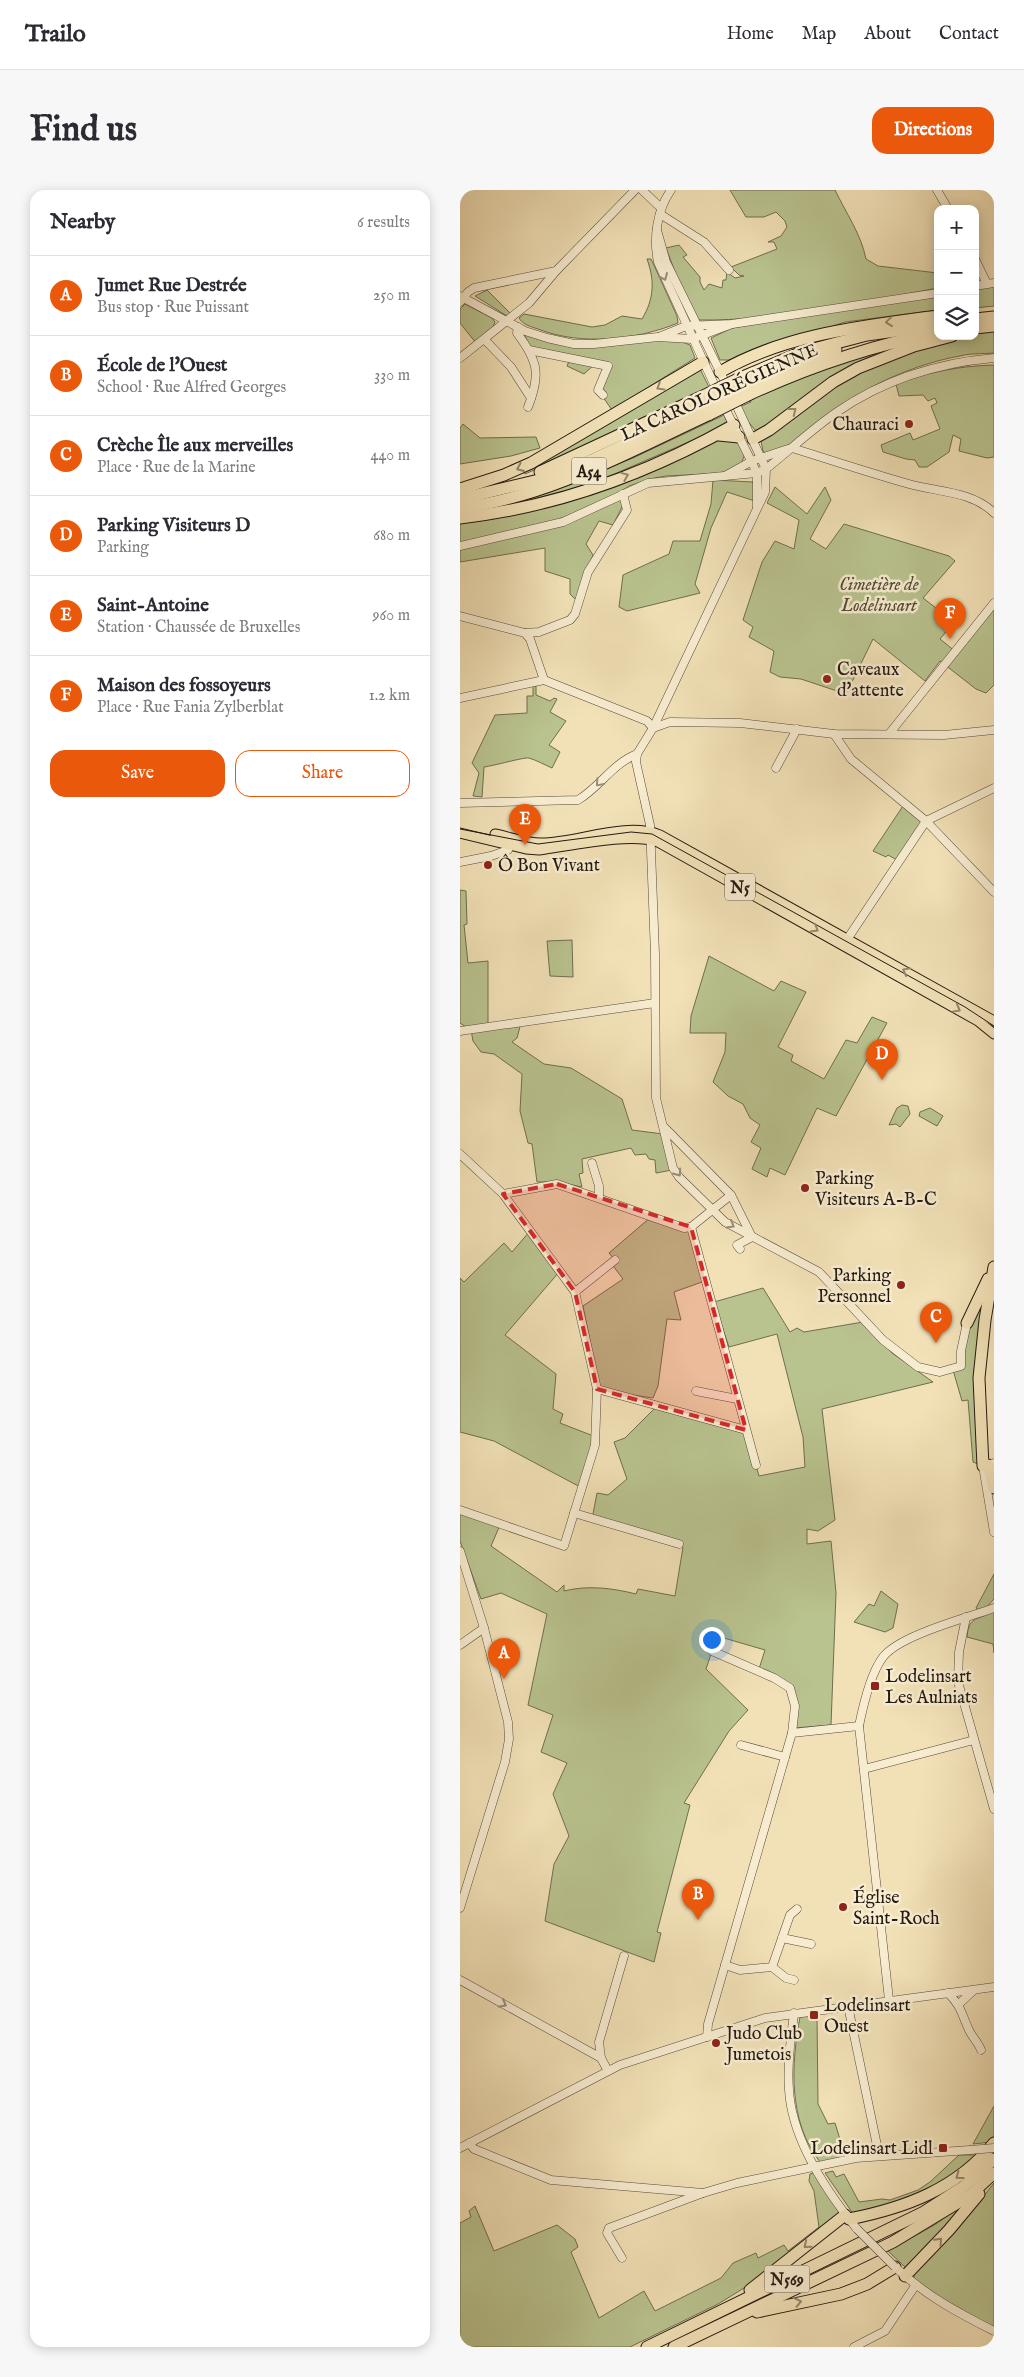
<!DOCTYPE html>
<html lang="en">
<head>
<meta charset="utf-8">
<style>
	body { margin:0; font-family:"IM FELL English",serif; background:#f7f7f7; color:#2b2b33 }
	.controls { position:absolute; right:15px; top:15px; display:grid; overflow:hidden; border-radius:10px; box-shadow:0 2px 12px #0003 }
	.controls button { width:45px; height:45px; display:grid; place-items:center; padding:0; border:0; border-bottom:1px solid #e1e1e2; background:#fff; color:#2b2b33; font:25px sans-serif }
	.you { position:absolute; left:251px; top:1449px; width:18px; height:18px; margin:-12px; border:4px solid #fff; border-radius:50%; background:#1a73e8; box-shadow:0 0 0 8px #1a73e833 }
	.badge { display:grid; place-items:center; width:32px; height:32px; border-radius:50%; background:#ea580c; color:#fff; font-size:16px; font-weight:700 }
	.pin { position:absolute; translate:-50% -41px; filter:drop-shadow(0 1px 2px #0008) }
	.pin::after { content:''; position:absolute; top:26px; width:18px; height:15px; background:inherit; clip-path:polygon(0 0,100% 0,50% 100%) }
	.list { margin:0; padding:0; list-style:none }
	h2 { display:flex; justify-content:space-between; align-items:center; height:65px; margin:0; padding:0 20px; font-size:21px }
	h2 small { font-size:16px; font-weight:400; color:#7c7c81 }
	.list li { display:grid; grid-template-columns:32px 1fr auto; gap:15px; align-items:center; box-sizing:border-box; height:80px; padding:0 20px; border-top:1px solid #e1e1e2 }
	.list b { display:block; font-size:19px; white-space:nowrap }
	.list p { margin:0; font-size:16px; white-space:nowrap; color:#7c7c81 }
	.list em { font-size:16px; font-style:normal; color:#7c7c81 }
	.actions { display:flex; gap:10px; padding:15px 20px }
	.actions a { flex:1; padding:11px 0; border:1px solid #ea580c; border-radius:15px; text-align:center; font-size:18px; color:#ea580c }
	.actions .main { background:#ea580c; color:#fff }
	.icon { flex:none; width:28px; height:28px; fill:none; stroke:currentColor; stroke-width:2; stroke-linecap:round; stroke-linejoin:round }
	.map { position:relative; flex:none; width:534px; height:2157px; overflow:hidden; border-radius:15px }
	header { display:flex; align-items:center; gap:30px; box-sizing:border-box; height:70px; padding:0 25px; background:#fff; border-bottom:1px solid #e1e1e2 }
	header strong { font-size:24px }
	nav { display:flex; gap:28px; margin-inline-start:auto; font-size:18px }
	.intro { display:flex; align-items:center; justify-content:space-between; box-sizing:border-box; height:120px; padding:0 30px }
	h1 { margin:0; font-size:35px }
	.button { padding:12px 22px; border-radius:15px; background:#ea580c; color:#fff; font-size:18px; font-weight:700 }
	main { display:flex; gap:30px; padding:0 30px }
	aside { flex:1; background:#fff; border-radius:15px; box-shadow:0 2px 12px #0003 }
	.map>svg:first-child { display:block }
	.green { fill:#b9c38f; stroke:#6e6e50 }
	.lines { fill:none; stroke-linecap:round; stroke-linejoin:round }
	.minor-casing { stroke:#574a3a; stroke-width:9 }
	.major-casing { stroke:#231811; stroke-width:11 }
	.highway-casing { stroke:#231811; stroke-width:13 }
	.minor { stroke:#f7ecd0; stroke-width:8 }
	.major { stroke:#f2e1b7; stroke-width:9 }
	.highway { stroke:#f2e1b7; stroke-width:11 }
	.tram { stroke:#231811; stroke-width:1 }
	.minor-bridge-casing { stroke:#574a3a; stroke-width:9; stroke-linecap:butt }
	.highway-bridge-casing { stroke:#231811; stroke-width:13; stroke-linecap:butt }
	.minor-bridge { stroke:#f7ecd0; stroke-width:8 }
	.highway-bridge { stroke:#f2e1b7; stroke-width:11 }
	.oneway { stroke:#988d7a }
	.oneway2 { stroke:#95876c }
	.marked { fill:#d62828; fill-opacity:0.2; stroke:#d62828; stroke-width:4; stroke-dasharray:10 6; stroke-linejoin:round }
	.poi-dot { fill:#8f2418; stroke:#f7ecd0; stroke-width:2 }
	.labels { text-anchor:middle; stroke-width:5; stroke-linejoin:round; paint-order:stroke }
	.shield { fill:#f7ecd0; stroke:#63584a; stroke-width:1 }
	.shield-label { font-size:16px; font-weight:bold; fill:#231811 }
	.street-label { font-size:18px; fill:#231811; stroke:#f7ecd0 }
	.poi-label { font-size:18px; fill:#231811; stroke:#f7ecd0; text-anchor:start }
	.park-label { font-size:18px; font-style:italic; fill:#504b37; stroke:#f7ecd0 }
</style>
</head>
<body>
<header>
<strong>Trailo</strong>
<nav><a>Home</a><a>Map</a><a>About</a><a>Contact</a></nav>
</header>
<div class="intro"><h1>Find us</h1><a class="button">Directions</a></div>
<main>
<aside>
<h2>Nearby<small>6 results</small></h2>
<ul class="list">
<li><span class="badge">A</span><div><b>Jumet Rue Destrée</b><p>Bus stop · Rue Puissant</p></div><em>250 m</em></li>
<li><span class="badge">B</span><div><b>École de l'Ouest</b><p>School · Rue Alfred Georges</p></div><em>330 m</em></li>
<li><span class="badge">C</span><div><b>Crèche Île aux merveilles</b><p>Place · Rue de la Marine</p></div><em>440 m</em></li>
<li><span class="badge">D</span><div><b>Parking Visiteurs D</b><p>Parking</p></div><em>680 m</em></li>
<li><span class="badge">E</span><div><b>Saint-Antoine</b><p>Station · Chaussée de Bruxelles</p></div><em>960 m</em></li>
<li><span class="badge">F</span><div><b>Maison des fossoyeurs</b><p>Place · Rue Fania Zylberblat</p></div><em>1.2 km</em></li>
</ul>
<div class="actions"><a class="main">Save</a><a>Share</a></div>
</aside>
<div class="map">
<svg width="534" height="2157" viewBox="0 0 534 2157">
	<rect width="100%" height="100%" fill="#f2e1b7"/>
	<filter id="stains"><feTurbulence type="fractalNoise" baseFrequency=".004" numOctaves="4"/><feColorMatrix values="0 0 0 0 .2 0 0 0 0 .09 0 0 0 0 .02 0 0 0 .5 -.17"/></filter>
	<radialGradient id="worn" r=".72"><stop offset=".6" stop-color="#630" stop-opacity="0"/><stop offset="1" stop-color="#630" stop-opacity=".3"/></radialGradient>
	<g class="green">
		<path d="M270,0H375C386,23 401,44 406,69L418,76L478,83V98C401,112 317,131 239,130L222,100L206,58L219,55L227,65L223,67L240,87V92L244,100L249,94L262,98L263,90H266L267,82L275,88L284,86L279,85L271,77L317,59L314,52H308L321,46L327,37L325,31L316,22L304,27H286Z"/>
		<path d="M187,69H191L193,73L217,126L218,133C177,150 121,156 78,139C71,137 62,134 59,128L64,124L132,137L145,135L162,126L182,129C194,109 195,91 187,69Z"/>
		<path d="M534,96V116L515,118V98Z"/>
		<path d="M27,100L50,123L47,126L15,106Z"/>
		<path d="M478,103V120L385,132L273,170H260L251,148L272,138Z"/>
		<path d="M5,114L32,128L35,132L33,137L16,153L0,133V119Z"/>
		<path d="M534,139V163C523,164 511,163 500,166C455,174 408,195 371,223C351,238 333,258 308,265L303,261L300,246L277,218L291,212L288,205L430,157L388,177L342,210L407,174L478,146H515V141Z"/>
		<path d="M64,144C75,147 89,154 101,154C130,155 208,144 230,155L235,168L152,220L138,200L147,176L136,173L124,184L107,176L110,169L71,159Z"/>
		<path d="M534,175V267L527,268L499,261L501,249L493,245L489,262L467,277H459L455,270L446,269L423,262L421,255L450,243L453,250L480,239L471,216L477,213L475,208L468,211L463,205L439,206L436,194C469,182 499,176 534,175Z"/>
		<path d="M240,179L249,197L135,253L65,284L64,280Z"/>
		<path d="M264,225L268,235L108,304L28,321L111,292L173,268Z"/>
		<path d="M3,234L20,248L76,247L80,258L51,266L0,274V238Z"/>
		<path d="M261,247L277,251L285,264L281,274L264,283L206,286L189,289L169,296L151,308L94,331L0,354V333C93,326 176,282 261,247Z"/>
		<path d="M253,290L293,292L298,312L267,302L251,338L235,394L240,403L167,421L159,417L163,385L209,364L213,351H240L251,314Z"/>
		<path d="M315,297L347,324L365,297L371,310L350,349L366,359L384,334L489,366L495,371L463,408L494,432L480,449L496,462L534,416V495L526,503L516,499L480,471L465,491L413,449L386,504L341,489L320,487L310,482L314,461L289,447L293,437L283,430L302,372L315,351L334,359L339,330L307,313Z"/>
		<path d="M163,304L164,313L153,335L139,331L126,354L133,365L117,411L110,404V389L85,381V358L0,372V356L91,335Z"/>
		<path d="M73,496H76V505L90,511L94,508L97,509L90,522L106,531L89,555L100,562L92,578C85,575 76,570 69,568C64,567 33,576 24,577L22,607L13,606L19,583L12,573L35,525L67,523V506H73Z"/>
		<path d="M443,616L463,631L437,670L428,665L426,667L413,661Z"/>
		<path d="M0,700L6,701L7,734L4,735L8,773L28,771V834L6,837L0,833Z"/>
		<path d="M112,750L113,787L90,786L87,751Z"/>
		<path d="M249,766L314,801L321,791L346,802L318,857L333,865L331,871L364,889L386,850L397,853L412,827L427,833L376,926L357,918L325,985L310,978L307,987L292,979L301,958L291,952L300,935L290,928L283,914L268,906L253,892L265,862L266,843H230L231,826Z"/>
		<path d="M61,833L57,848L52,852L84,874L111,878L162,909L172,940L203,944L212,980L196,983L195,970L189,969L186,964L175,965L171,958L122,969L123,983L119,984L122,997L98,992H77L72,954L68,953L60,921L62,884L34,864L21,862L13,851L11,840Z"/>
		<path d="M442,915L448,916L450,924L440,937L436,934L429,935L437,918Z"/>
		<path d="M470,918L483,926L477,936L459,926L460,922Z"/>
		<path d="M192,1026L231,1037L242,1092L214,1102L221,1130L207,1129L198,1196L193,1208L140,1200L123,1116L163,1089L151,1073L155,1070L149,1063Z"/>
		<path d="M70,1041L100,1081L45,1145L96,1184L93,1219L103,1224L100,1233L136,1247L122,1298L34,1251L0,1242V1088L4,1092L44,1053L52,1062Z"/>
		<path d="M303,1098L330,1142L337,1138L344,1142L403,1132L432,1163L473,1192L362,1219L375,1330L358,1341L347,1339V1354L371,1351L376,1403L371,1535L334,1538L330,1498L299,1479L305,1460L257,1446L246,1479L288,1520L269,1541L224,1613L230,1615L197,1742L201,1743L194,1772L85,1731L94,1674L109,1646L93,1604L107,1573L81,1562L93,1525L68,1515L87,1424L41,1403L21,1409L0,1351V1323L40,1335L31,1356L97,1402L104,1395V1401C128,1395 152,1398 176,1404L178,1399L215,1406L223,1357L219,1354L132,1329L137,1303L148,1305L167,1289L154,1252L165,1248L197,1216L286,1240L299,1286L345,1277L343,1247L317,1144L269,1157L254,1112Z"/>
		<path d="M525,1104L514,1193L518,1274L513,1272L508,1210L502,1211L493,1180L501,1176L510,1124Z"/>
		<path d="M534,1384V1409L524,1420L520,1421L516,1418Z"/>
		<path d="M421,1401L438,1414L433,1438L425,1442L394,1432L409,1414L414,1416Z"/>
		<path d="M534,1421V1463L533,1454L507,1447C509,1424 519,1431 534,1421Z"/>
		<path d="M357,1825L358,1914L368,1934L375,1933L386,1969L360,1972C328,1931 331,1875 340,1827Z"/>
		<path d="M534,1916V1948L531,1952L513,1954Z"/>
		<path d="M499,1965H520L476,2000L394,2025L365,1983L373,1981L376,1987L384,1984L399,2012L422,2009L430,2010L458,2000L470,1992Z"/>
		<path d="M354,1983L380,2024L284,2098L258,2114L170,2157H0V2033L11,2027L9,2021L15,2016L34,2061L97,2035L115,2049L118,2057L111,2062L139,2128L184,2101L195,2121L261,2088L273,2073L296,2063L298,2068L324,2055L328,2061L359,2037L354,2001L349,1991L350,1984Z"/>
		<path d="M534,1993V2138L454,2092V2084L496,2041Z"/>
		<path d="M513,2011L446,2078L428,2061L476,2034L502,2015Z"/>
	</g>
	<g class="lines">
		<defs>
			<g id="minor">
				<path d="M182,0L201,18"/>
				<path d="M211,0C197,20 193,48 198,72L258,203"/>
				<path d="M477,0L488,19"/>
				<path d="M200,24L244,52L269,80"/>
				<path d="M197,40L206,72L268,198"/>
				<path d="M515,69L527,94"/>
				<path d="M515,96L534,93"/>
				<path d="M0,106L65,141L87,148L114,154H134L198,147L232,149L272,134"/>
				<path d="M0,112L8,102L14,98L96,81L175,0"/>
				<path d="M58,137L57,143C78,171 81,184 68,217"/>
				<path d="M199,147L226,136L272,134L478,103"/>
				<path d="M25,150L51,177L71,208"/>
				<path d="M69,160L148,176L138,200L143,205"/>
				<path d="M0,168L69,113L96,81"/>
				<path d="M273,208L306,279L305,302L193,538L177,564L176,572L190,635L195,764L196,908L213,978L219,987L265,1032L359,1082L423,1150L458,1177L480,1182L501,1176V1161L507,1133"/>
				<path d="M263,214L297,283V317"/>
				<path d="M332,258C371,270 410,283 449,294C477,302 512,301 534,323"/>
				<path d="M265,286L292,271L328,259"/>
				<path d="M0,356L103,332L188,293L297,283L306,279C330,260 352,239 377,222C425,189 477,173 534,168"/>
				<path d="M0,426L65,443L70,449L84,490"/>
				<path d="M65,443L79,442L110,430L115,424L128,382L167,320L163,304"/>
				<path d="M0,508L84,490L187,531L193,538"/>
				<path d="M193,538L210,532L280,533L374,544L484,545L534,540"/>
				<path d="M374,544L391,569L466,631L534,702"/>
				<path d="M429,544L534,413"/>
				<path d="M316,578L337,539"/>
				<path d="M0,613L118,610C140,597 152,574 177,564"/>
				<path d="M0,672L31,666L48,660L52,650"/>
				<path d="M384,754L466,631L534,598"/>
				<path d="M0,841L195,813"/>
				<path d="M205,938L271,1005L292,1047"/>
				<path d="M0,964L43,1004L115,1102L137,1199L135,1255L104,1356L0,1320"/>
				<path d="M132,973L139,996V1008"/>
				<path d="M43,1004L97,994L224,1038L231,1037"/>
				<path d="M231,1037L296,1275"/>
				<path d="M231,1037L271,1005"/>
				<path d="M280,1059L277,1055L292,1047"/>
				<path d="M115,1102L155,1070"/>
				<path d="M137,1199L286,1240"/>
				<path d="M236,1201L277,1209"/>
				<path d="M534,1273L523,1276L534,1342"/>
				<path d="M114,1323L219,1354"/>
				<path d="M0,1361L24,1438L48,1532L49,1549L45,1572L0,1718"/>
				<path d="M506,1427L499,1462L498,1492L534,1619"/>
				<path d="M0,1455L24,1438"/>
				<path d="M252,1461L314,1488L330,1498L335,1516L332,1543"/>
				<path d="M281,1555L325,1567"/>
				<path d="M404,1579L514,1550"/>
				<path d="M322,1748L351,1754"/>
				<path d="M265,1775L280,1780L312,1777L330,1725L337,1719"/>
				<path d="M312,1777L326,1788L334,1790"/>
				<path d="M0,1790L141,1868"/>
				<path d="M488,1803C502,1817 501,1823 509,1840C512,1847 518,1852 521,1860"/>
				<path d="M429,1810L399,1536C403,1516 410,1484 423,1467C440,1445 507,1428 534,1418"/>
				<path d="M499,1814L514,1800"/>
				<path d="M388,1816L419,1965"/>
				<path d="M334,1823C331,1848 327,1874 329,1900C332,1949 367,2002 397,2039"/>
				<path d="M247,1847L248,1834L332,1543L399,1536"/>
				<path d="M148,1881L141,1868L139,1852L164,1766"/>
				<path d="M9,1953L14,1959L91,1990L243,2003L277,1993L396,1968L510,1960"/>
				<path d="M0,1958L160,1875L305,1828L534,1797"/>
				<path d="M162,2068L147,2043L149,2038L243,2003"/>
				<path d="M435,2077C465,2105 498,2123 534,2141"/>
				<path d="M394,2157L425,2141L455,2096"/>
			</g>
			<g id="major">
				<path d="M0,643L66,659L79,660C110,656 170,642 198,652L518,831L534,844"/>
				<path d="M35,644C50,647 66,653 81,653C118,653 165,631 200,645L534,831"/>
			</g>
			<g id="highway">
				<path d="M515,129L534,127"/>
				<path d="M515,138L534,136"/>
				<path d="M260,182C325,144 404,136 478,126"/>
				<path d="M280,188L342,162L407,145L478,135"/>
				<path d="M285,198L335,175L376,160"/>
				<path d="M288,205C348,177 410,156 476,143"/>
				<path d="M259,245L279,247"/>
				<path d="M293,249L309,240L373,192L398,178L454,156L492,146"/>
				<path d="M80,282L241,207"/>
				<path d="M0,299L44,285L71,273L243,172"/>
				<path d="M0,309L83,289L134,269L246,216"/>
				<path d="M0,318C89,307 170,261 250,224"/>
				<path d="M0,328C96,317 189,283 274,235"/>
				<path d="M507,1133L528,1089"/>
				<path d="M528,1275L534,1298"/>
				<path d="M523,1276L519,1188L525,1130L534,1077"/>
				<path d="M389,2029C445,2018 497,1999 534,1953"/>
				<path d="M445,2086L489,2040L519,2004"/>
				<path d="M290,2100L385,2025"/>
				<path d="M297,2122L381,2104L407,2094L435,2077"/>
				<path d="M187,2157L464,2022L503,1997L534,1969"/>
				<path d="M214,2157L433,2052L509,2006L534,1983"/>
			</g>
		</defs>
		<use href="#minor" class="minor-casing"/>
		<use href="#major" class="major-casing"/>
		<use href="#highway" class="highway-casing"/>
		<use href="#minor" class="minor"/>
		<use href="#major" class="major"/>
		<use href="#highway" class="highway"/>
		<path class="tram" d="M0,639L78,654L171,642L192,644L505,817L534,836"/>
		<defs>
			<g id="minor-bridge">
				<path d="M510,1960L534,1958"/>
				<path d="M397,2039L435,2077"/>
			</g>
			<g id="highway-bridge">
				<path d="M241,207L280,188"/>
				<path d="M246,216L285,198"/>
				<path d="M250,224L288,205"/>
			</g>
		</defs>
		<use href="#minor-bridge" class="minor-bridge-casing"/>
		<use href="#highway-bridge" class="highway-bridge-casing"/>
		<use href="#minor-bridge" class="minor-bridge"/>
		<use href="#highway-bridge" class="highway-bridge"/>
	</g>
	<defs><path id="oneway-chevron" d="M-2-3.5L2.5 0L-2 3.5" fill="none" stroke-width="1.6" stroke-linecap="round" stroke-linejoin="round" transform="scale(1.25)"/></defs>
	<g class="oneway">
		<use href="#oneway-chevron" transform="translate(204 87) rotate(66)"/>
		<use href="#oneway-chevron" transform="translate(139 593) rotate(131)"/>
		<use href="#oneway-chevron" transform="translate(218 983) rotate(55)"/>
		<use href="#oneway-chevron" transform="translate(271 1035) rotate(30)"/>
		<use href="#oneway-chevron" transform="translate(43 1814) rotate(29)"/>
	</g>
	<g class="oneway2">
		<use href="#oneway-chevron" transform="translate(429 132) rotate(173)"/>
		<use href="#oneway-chevron" transform="translate(200 197) rotate(149)"/>
		<use href="#oneway-chevron" transform="translate(333 221) rotate(-38)"/>
		<use href="#oneway-chevron" transform="translate(60 278) rotate(156)"/>
		<use href="#oneway-chevron" transform="translate(165 286) rotate(-22)"/>
		<use href="#oneway-chevron" transform="translate(355 739) rotate(30)"/>
		<use href="#oneway-chevron" transform="translate(446 781) rotate(-151)"/>
		<use href="#oneway-chevron" transform="translate(497 819) rotate(29)"/>
		<use href="#oneway-chevron" transform="translate(499 1986) rotate(144)"/>
		<use href="#oneway-chevron" transform="translate(479 2051) rotate(-46)"/>
		<use href="#oneway-chevron" transform="translate(347 2055) rotate(141)"/>
		<use href="#oneway-chevron" transform="translate(338 2112) rotate(-12)"/>
	</g>
	<path class="marked" d="M97,994L231,1037L286,1240L137,1199L115,1102L43,1004Z"/>
	<g class="poi-dot">
		<circle cx="449" cy="234" r="5"/>
		<circle cx="367" cy="489" r="5"/>
		<circle cx="28" cy="675" r="5"/>
		<circle cx="345" cy="998" r="5"/>
		<circle cx="441" cy="1095" r="5"/>
		<rect x="410" y="1491" width="10" height="10" rx="2.5"/>
		<circle cx="383" cy="1717" r="5"/>
		<rect x="349" y="1820" width="10" height="10" rx="2.5"/>
		<circle cx="256" cy="1853" r="5"/>
		<rect x="478" y="1953" width="10" height="10" rx="2.5"/>
	</g>
	<g class="labels">
		<g class="shield">
			<rect x="111.5" y="267.5" width="35" height="27" rx="4"/>
			<rect x="265" y="683.5" width="30" height="27" rx="4"/>
			<rect x="304.5" y="2075.5" width="45" height="27" rx="4"/>
		</g>
		<g class="shield-label">
			<text x="129" y="287">A54</text>
			<text x="280" y="703">N5</text>
			<text x="327" y="2095">N569</text>
		</g>
		<g class="street-label">
			<text transform="translate(259 202) rotate(-24)" y="6">LA CAROLORÉGIENNE</text>
		</g>
		<g class="poi-label">
			<text x="439" y="240" text-anchor="end">Chauraci</text>
			<text x="377" y="485">Caveaux<tspan x="377" dy="21">d'attente</tspan></text>
			<text x="38" y="681">Ô Bon Vivant</text>
			<text x="355" y="994">Parking<tspan x="355" dy="21">Visiteurs A-B-C</tspan></text>
			<text x="431" y="1091" text-anchor="end">Parking<tspan x="431" dy="21">Personnel</tspan></text>
			<text x="425" y="1492">Lodelinsart<tspan x="425" dy="21">Les Aulniats</tspan></text>
			<text x="393" y="1713">Église<tspan x="393" dy="21">Saint-Roch</tspan></text>
			<text x="364" y="1821">Lodelinsart<tspan x="364" dy="21">Ouest</tspan></text>
			<text x="266" y="1849">Judo Club<tspan x="266" dy="21">Jumetois</tspan></text>
			<text x="473" y="1964" text-anchor="end">Lodelinsart Lidl</text>
		</g>
		<g class="park-label">
			<text x="419" y="400">Cimetière de<tspan x="419" dy="21">Lodelinsart</tspan></text>
		</g>
	</g>
	<rect width="100%" height="100%" filter="url(#stains)"/>
	<rect width="100%" height="100%" fill="url(#worn)"/>
</svg>
<div class="controls">
<button>+</button>
<button>−</button>
<button><svg class="icon" aria-label="layers" viewBox="0 0 24 24"><path d="M12 4l9 5-9 5-9-5zM3 14l9 5 9-5"/></svg></button>
</div>
<div class="you"></div>
<div class="pin badge" style="left:44px;top:1489px">A</div>
<div class="pin badge" style="left:238px;top:1730px">B</div>
<div class="pin badge" style="left:476px;top:1153px">C</div>
<div class="pin badge" style="left:422px;top:890px">D</div>
<div class="pin badge" style="left:65px;top:655px">E</div>
<div class="pin badge" style="left:490px;top:449px">F</div>
</div>
</main>
</body>
</html>
